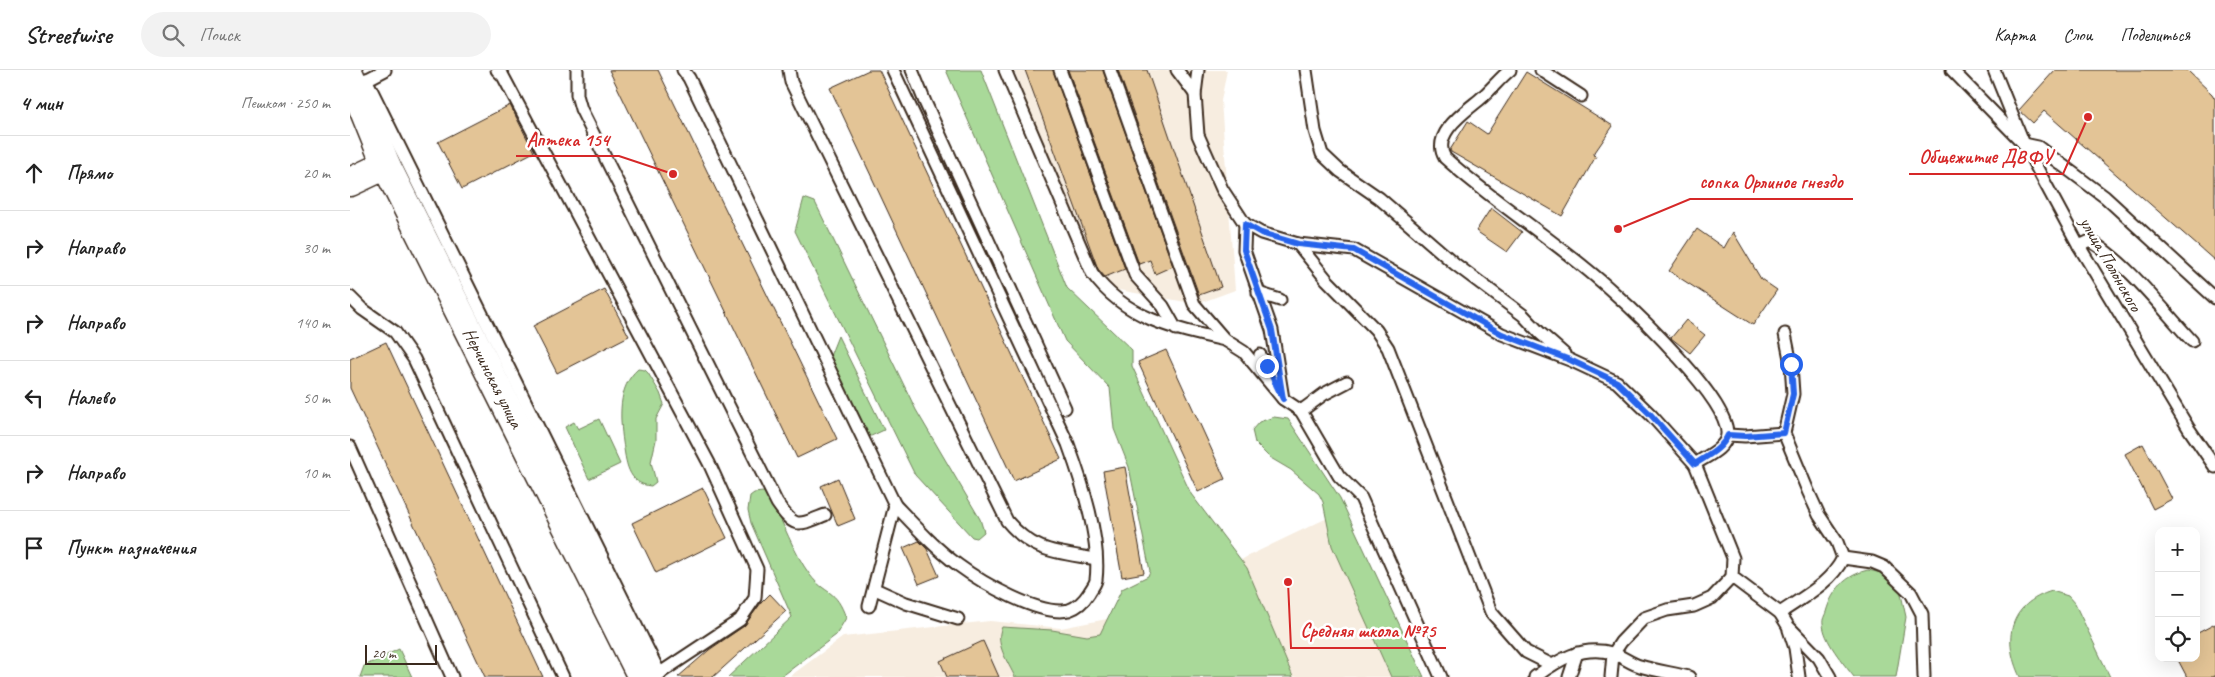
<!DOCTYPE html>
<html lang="ru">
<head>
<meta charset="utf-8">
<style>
	body { margin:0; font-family:Caveat,sans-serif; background:#f2f2f2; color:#222 }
	.controls { position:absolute; right:15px; bottom:15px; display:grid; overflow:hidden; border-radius:10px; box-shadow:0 5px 20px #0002 }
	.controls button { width:45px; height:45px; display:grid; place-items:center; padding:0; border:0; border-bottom:1px solid #e0e0e0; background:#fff; color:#222; font:25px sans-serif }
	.scale { position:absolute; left:15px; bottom:12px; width:72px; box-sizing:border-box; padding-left:5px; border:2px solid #3b2a1e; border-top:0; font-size:14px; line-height:18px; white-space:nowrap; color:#3b2a1e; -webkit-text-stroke:4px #fff; paint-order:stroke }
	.stop { position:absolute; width:15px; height:15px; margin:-11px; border:4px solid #2563eb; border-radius:50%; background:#fff }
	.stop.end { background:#2563eb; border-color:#fff; box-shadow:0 1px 5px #0008 }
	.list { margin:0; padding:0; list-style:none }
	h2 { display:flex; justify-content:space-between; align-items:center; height:65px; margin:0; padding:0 20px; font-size:21px }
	h2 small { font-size:16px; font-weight:400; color:#767676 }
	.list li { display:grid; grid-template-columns:32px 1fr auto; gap:15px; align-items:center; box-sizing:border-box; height:75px; padding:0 20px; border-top:1px solid #e0e0e0 }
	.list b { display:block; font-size:19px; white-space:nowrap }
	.list em { font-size:16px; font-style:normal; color:#767676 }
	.icon { flex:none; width:28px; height:28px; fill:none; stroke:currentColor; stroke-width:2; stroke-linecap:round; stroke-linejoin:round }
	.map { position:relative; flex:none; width:1865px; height:607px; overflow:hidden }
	header { display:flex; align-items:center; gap:30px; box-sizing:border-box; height:70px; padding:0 25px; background:#fff; border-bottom:1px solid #e0e0e0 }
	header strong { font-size:24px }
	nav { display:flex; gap:28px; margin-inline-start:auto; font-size:18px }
	.search { width:350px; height:45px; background:#f2f2f2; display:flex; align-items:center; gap:12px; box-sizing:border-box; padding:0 18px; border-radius:28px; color:#767676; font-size:19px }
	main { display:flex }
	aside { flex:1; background:#fff }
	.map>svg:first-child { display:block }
	.built { fill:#f7ede0 }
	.green { fill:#a9d999; stroke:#72825c }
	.building { fill:#e3c496; stroke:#3b2a1e }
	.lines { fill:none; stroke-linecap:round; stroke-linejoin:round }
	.lane-casing { stroke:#3b2a1e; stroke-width:15 }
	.secondary-casing { stroke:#3b2a1e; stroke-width:31 }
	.lane { stroke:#fff; stroke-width:11 }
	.secondary { stroke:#fff; stroke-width:28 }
	.route { stroke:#2563eb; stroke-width:6 }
	.labels { text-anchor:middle; stroke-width:5; stroke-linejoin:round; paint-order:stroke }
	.street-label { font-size:18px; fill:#3b2a1e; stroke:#fff }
	.leader { fill:none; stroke:#d62828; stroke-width:2 }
	.callout-dot { fill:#d62828; stroke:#fff; stroke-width:2 }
	.callout-label { font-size:19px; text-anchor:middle; font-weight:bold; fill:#d62828; stroke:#fff; stroke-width:5; stroke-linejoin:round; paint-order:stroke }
</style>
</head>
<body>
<header>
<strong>Streetwise</strong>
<div class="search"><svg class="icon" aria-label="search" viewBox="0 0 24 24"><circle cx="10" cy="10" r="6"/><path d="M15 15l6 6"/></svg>Поиск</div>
<nav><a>Карта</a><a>Слои</a><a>Поделиться</a></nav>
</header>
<main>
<aside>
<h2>4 мин<small>Пешком · 250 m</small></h2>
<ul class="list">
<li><svg class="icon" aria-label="ahead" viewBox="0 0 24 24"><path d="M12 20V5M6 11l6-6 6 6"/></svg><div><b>Прямо</b></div><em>20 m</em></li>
<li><svg class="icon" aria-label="right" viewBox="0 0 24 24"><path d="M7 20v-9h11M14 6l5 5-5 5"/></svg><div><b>Направо</b></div><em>30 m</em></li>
<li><svg class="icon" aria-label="right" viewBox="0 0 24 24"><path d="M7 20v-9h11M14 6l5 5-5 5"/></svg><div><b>Направо</b></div><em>140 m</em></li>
<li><svg class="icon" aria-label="left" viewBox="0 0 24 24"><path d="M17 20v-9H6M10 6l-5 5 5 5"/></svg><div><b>Налево</b></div><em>50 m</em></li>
<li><svg class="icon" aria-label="right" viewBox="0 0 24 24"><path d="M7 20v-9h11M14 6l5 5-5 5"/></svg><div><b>Направо</b></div><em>10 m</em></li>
<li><svg class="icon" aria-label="arrive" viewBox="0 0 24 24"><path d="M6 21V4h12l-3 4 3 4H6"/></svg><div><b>Пункт назначения</b></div></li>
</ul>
</aside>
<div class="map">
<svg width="1865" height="607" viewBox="0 0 1865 607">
	<rect width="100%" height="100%" fill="#fff"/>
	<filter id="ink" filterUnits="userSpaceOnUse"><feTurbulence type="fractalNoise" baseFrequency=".02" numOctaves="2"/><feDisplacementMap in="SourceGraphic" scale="10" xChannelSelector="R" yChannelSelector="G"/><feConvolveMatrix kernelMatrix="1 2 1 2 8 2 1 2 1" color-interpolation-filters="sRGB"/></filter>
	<g filter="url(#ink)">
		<g class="built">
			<path d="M664,0H877L871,31L885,220L847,234L746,216Z"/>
			<path d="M992,441L1063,607H439L493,567L640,551L711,558L808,539L898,486Z"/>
		</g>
		<g class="green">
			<path d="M596,0H631L717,218L782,280V296L841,424L897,498L943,607H665C658,592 644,573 652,557L702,560L737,566L750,564L772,519L798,506L800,501L779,397L764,359L760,318L715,271Z"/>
			<path d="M454,128L465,132L566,340L630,449L634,462L627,468L622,467L565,405L445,161Z"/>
			<path d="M488,266L534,360L519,367L480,286Z"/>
			<path d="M288,299L295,300L298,303L310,323L314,334L306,349V370L301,392L306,412L301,416C277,414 276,391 273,372C270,348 267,317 288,299Z"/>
			<path d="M924,347L938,349L990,428L1074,607H1041L982,476L973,432L969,424L941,400L919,387L905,373L902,360L909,352Z"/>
			<path d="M249,349L270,394L239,409L215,357L224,352L228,359Z"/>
			<path d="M413,422L419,426C433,451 443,482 460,505C475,525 486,518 496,548L486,565L431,607H378L442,547L401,453L398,440L400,426L404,423Z"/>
			<path d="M1518,500L1541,505L1549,515L1556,547L1546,607H1504C1494,594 1473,570 1473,553C1472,550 1475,545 1476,542C1482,520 1496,505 1518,500Z"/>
			<path d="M1702,521L1718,526L1725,534L1760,607H1670C1652,569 1659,534 1702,521Z"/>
			<path d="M49,579L62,607H10L14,596Z"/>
		</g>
		<g class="building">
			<path d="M259,0H308L487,369L447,388Z"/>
			<path d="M519,0H529L711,389L664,411L480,18Z"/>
			<path d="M675,0H703L775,199L755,207L748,199Z"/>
			<path d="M718,0H753L823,196L805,204L800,190L789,194Z"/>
			<path d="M768,0H797L871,217L849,225Z"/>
			<path d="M1705,0H1837L1862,24L1865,29V191L1694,41L1683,53L1669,40Z"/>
			<path d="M1176,2L1263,56L1243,85L1246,86L1212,146L1101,82L1100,80L1118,51L1137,64Z"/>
			<path d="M160,35L184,82L112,119L88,72Z"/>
			<path d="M1141,138L1172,162L1157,182L1126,161Z"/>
			<path d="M1347,159L1374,178L1383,162L1411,209L1427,220L1403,255L1319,201Z"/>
			<path d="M254,219L279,266L207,303L183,256Z"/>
			<path d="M1336,250L1355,265L1340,283L1321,268Z"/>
			<path d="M36,272L193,607H135L0,318V289Z"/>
			<path d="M816,280L875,409L848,422L788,292Z"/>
			<path d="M1793,374L1822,429L1803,439L1775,384Z"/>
			<path d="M775,397L794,503L772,507L753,401Z"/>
			<path d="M488,408L505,449L488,456L471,416Z"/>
			<path d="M353,418L377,468L306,503L282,453Z"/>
			<path d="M569,471L577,479L589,506L569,514L553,478Z"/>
			<path d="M420,524L436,541L363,607H328L359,580L394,556L411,533Z"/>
			<path d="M1865,554V607H1837L1827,588H1846V564Z"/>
			<path d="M633,571L649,607H597L590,591Z"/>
		</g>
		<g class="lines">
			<defs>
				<g id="lane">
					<path d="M147,0L153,6L359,393L407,499L405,528L390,550L304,607"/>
					<path d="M227,0V25L231,39L427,433C445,459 447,456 475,445"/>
					<path d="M333,0L339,8L545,435"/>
					<path d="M439,0L441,12L657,451C684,483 707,482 746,489"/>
					<path d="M562,0L575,32L715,338"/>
					<path d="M655,0L742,203C774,248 824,259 875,270"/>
					<path d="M710,0L785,205L813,236L826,259"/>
					<path d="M760,0L844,234L875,270L894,282L933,329"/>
					<path d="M827,0L845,24"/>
					<path d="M848,0L845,24L848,65L872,119L895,154L911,163L948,174L1004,180L1152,264L1220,290L1267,312L1301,345L1345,394"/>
					<path d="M956,0L965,61L972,84L990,101L1029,128L1105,194L1173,245L1190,263L1214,284"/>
					<path d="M1160,0C1149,9 1140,21 1129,30C1113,43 1081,65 1095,88C1148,136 1210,173 1262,221C1288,244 1379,331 1377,364C1377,378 1355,387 1345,394L1383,488L1382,507"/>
					<path d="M1191,0L1231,26"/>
					<path d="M1602,0L1674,74L1688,77L1755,127L1865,228"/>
					<path d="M1644,0L1674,74L1729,176L1839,359L1865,397"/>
					<path d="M16,9L310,604"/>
					<path d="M12,12L35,0"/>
					<path d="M895,154L894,180L922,260L933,329L951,341L989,406L1011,428L1091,607"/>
					<path d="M948,174L977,210L1026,260L1038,278L1141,542L1176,582L1202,595"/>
					<path d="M1729,176L1740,171C1776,191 1813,240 1842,271"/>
					<path d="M908,223L930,230"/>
					<path d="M0,227L12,239L45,262L64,289L213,607"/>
					<path d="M1435,264L1441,294L1443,324L1434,363L1458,421L1469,445L1487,472L1493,488L1522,492L1534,497L1561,523L1572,544L1574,607"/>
					<path d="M910,285L926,316"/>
					<path d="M951,341L974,324L997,312"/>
					<path d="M1378,365L1395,366L1434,363"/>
					<path d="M0,377L102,607"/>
					<path d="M525,519L556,533L608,549"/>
					<path d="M519,536L545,435C565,456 585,478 608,495C631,512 690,547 719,540C728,537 734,531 739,523C741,519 745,515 746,510C751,469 732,412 718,374L543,0"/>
					<path d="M1430,543C1453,527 1481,513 1493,488"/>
					<path d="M1439,560L1445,578L1449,607"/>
					<path d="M1185,607C1208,590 1232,575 1262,583C1272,586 1281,594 1290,596C1306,601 1323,603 1339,607"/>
					<path d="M1219,607L1227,583"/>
					<path d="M1261,607L1263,584L1271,572L1294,548L1317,540L1344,536L1362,528L1382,507L1430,543L1438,556L1469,588L1480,607"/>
				</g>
				<g id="secondary">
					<path d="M0,6L36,95L292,607"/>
					<path d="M0,112L36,95"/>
				</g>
			</defs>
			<use href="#lane" class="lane-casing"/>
			<use href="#secondary" class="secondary-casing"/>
			<use href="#lane" class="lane"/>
			<use href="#secondary" class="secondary"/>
		</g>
	</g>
	<g class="lines" filter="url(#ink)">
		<path class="route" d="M917,296L933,329L922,260L894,180L895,154L911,163L948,174L1004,180L1152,264L1220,290L1267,312L1301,345L1345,394C1357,386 1372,379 1378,365L1395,366L1434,363L1443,324L1441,294"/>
	</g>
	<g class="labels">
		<g class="street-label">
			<text transform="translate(1761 194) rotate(60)" y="6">улица Полонского</text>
			<text transform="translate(143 308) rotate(63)" y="6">Нерчинская улица</text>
		</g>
	</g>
	<path class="leader" d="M323 104L269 86H166M1738 47L1713 104H1559M1268 159L1340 129H1503M938 512L941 578H1096"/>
	<g class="callout-dot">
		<circle cx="323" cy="104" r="5"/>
		<circle cx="1738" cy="47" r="5"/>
		<circle cx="1268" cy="159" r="5"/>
		<circle cx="938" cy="512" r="5"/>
	</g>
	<g class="callout-label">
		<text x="218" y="76">Аптека 154</text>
		<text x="1636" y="93">Общежитие ДВФУ</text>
		<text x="1421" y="118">сопка Орлиное гнездо</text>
		<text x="1018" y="567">Средняя школа №75</text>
	</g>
</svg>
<div class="controls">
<button>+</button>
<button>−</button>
<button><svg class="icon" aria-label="locate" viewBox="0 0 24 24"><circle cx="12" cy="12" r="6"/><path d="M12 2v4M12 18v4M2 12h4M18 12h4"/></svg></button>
</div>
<div class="scale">20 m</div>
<div class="stop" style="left:1441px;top:294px"></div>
<div class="stop end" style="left:917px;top:296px"></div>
</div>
</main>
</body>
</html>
